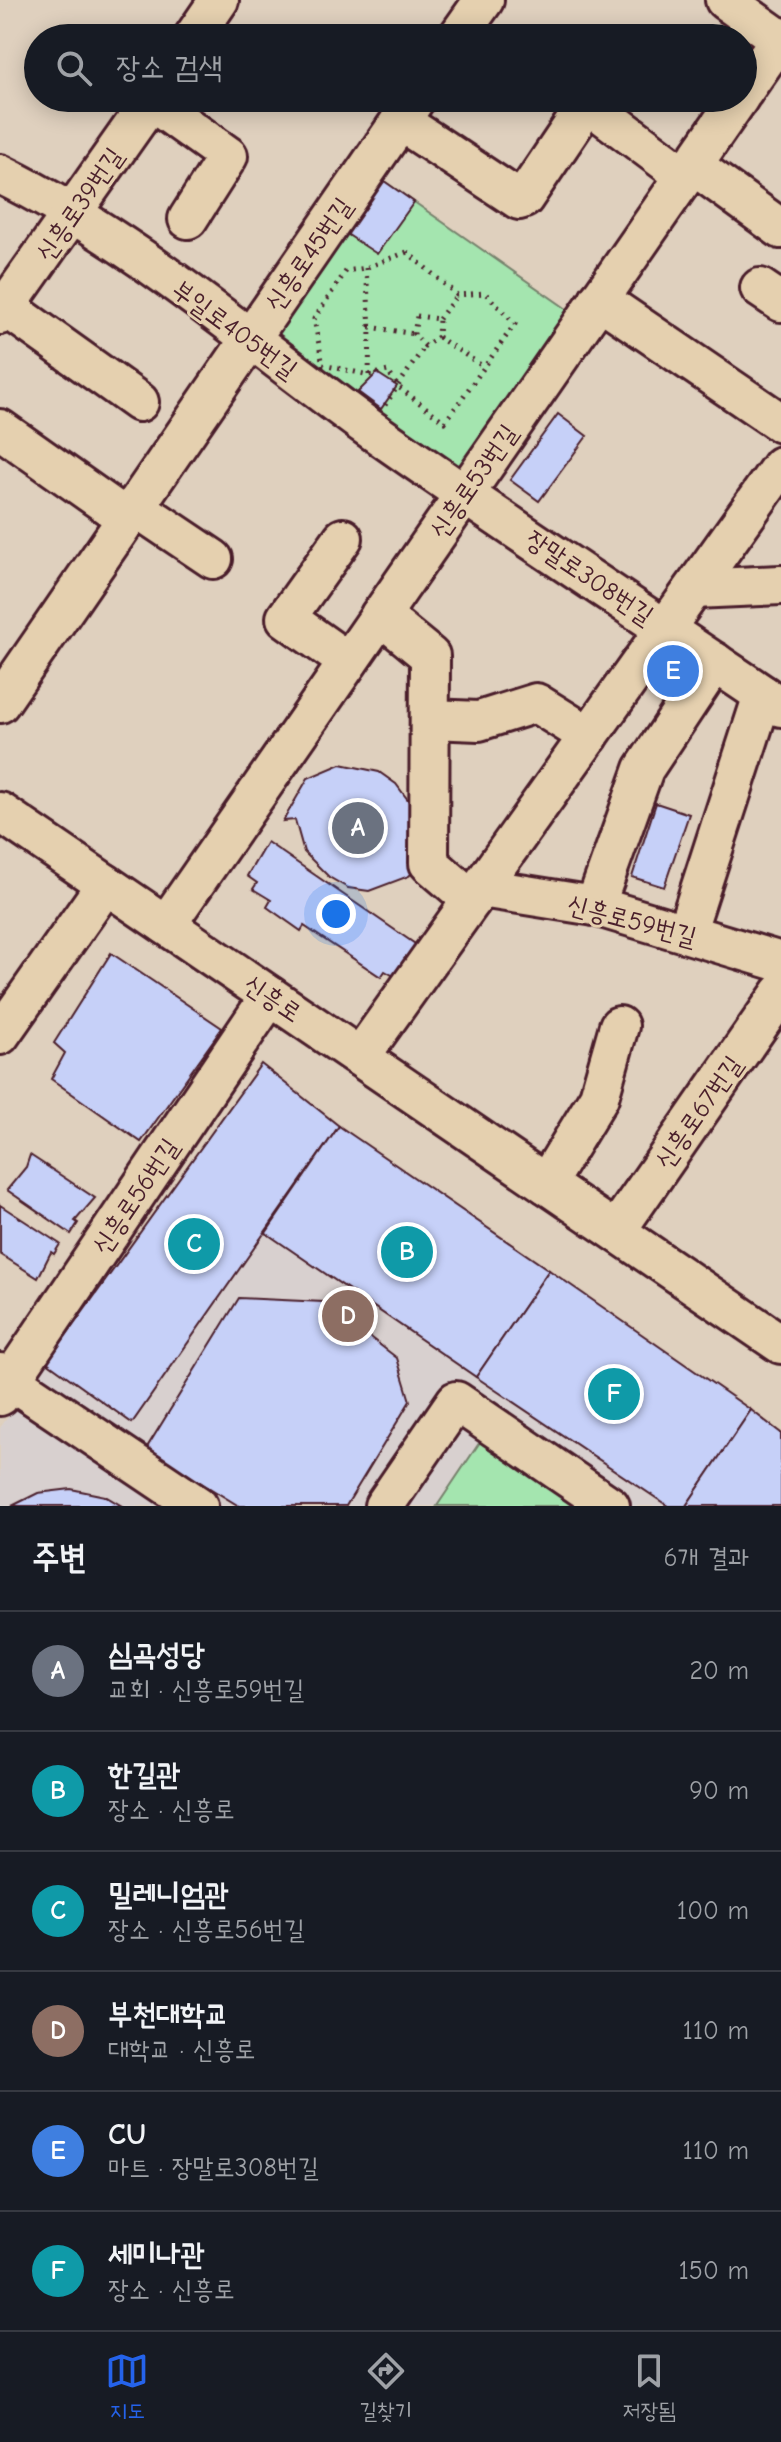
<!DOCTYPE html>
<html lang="ko">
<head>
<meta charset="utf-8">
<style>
	body { margin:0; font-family:"Comic Neue","Poor Story",sans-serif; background:#20242c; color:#f1f3f6 }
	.you { position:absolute; left:336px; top:914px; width:28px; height:28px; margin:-20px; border:6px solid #fff; border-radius:50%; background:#1a73e8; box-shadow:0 0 0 12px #1a73e833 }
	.badge { display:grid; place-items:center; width:52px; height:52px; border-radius:50%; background:#2563eb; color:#fff; font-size:26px; font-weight:700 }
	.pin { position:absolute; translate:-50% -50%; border:4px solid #fff; box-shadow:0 2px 8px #0006 }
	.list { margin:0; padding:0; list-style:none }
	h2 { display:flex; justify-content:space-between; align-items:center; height:104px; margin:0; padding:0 32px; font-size:34px }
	h2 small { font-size:26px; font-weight:400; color:#9ea1a6 }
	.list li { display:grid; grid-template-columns:52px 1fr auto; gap:24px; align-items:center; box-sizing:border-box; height:120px; padding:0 32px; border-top:2px solid #363941 }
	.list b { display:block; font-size:30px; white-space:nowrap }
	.list p { margin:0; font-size:26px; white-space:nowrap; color:#9ea1a6 }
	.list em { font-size:26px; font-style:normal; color:#9ea1a6 }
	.icon { flex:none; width:44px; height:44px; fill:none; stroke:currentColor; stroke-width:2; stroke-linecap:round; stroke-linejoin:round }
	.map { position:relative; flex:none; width:781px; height:1506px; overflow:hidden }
	.search { position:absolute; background:#171b24; box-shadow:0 4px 20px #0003; left:24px; right:24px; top:24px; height:88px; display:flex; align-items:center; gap:20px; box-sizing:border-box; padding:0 28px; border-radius:44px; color:#9ea1a6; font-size:30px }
	.sheet { height:824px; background:#171b24 }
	nav { display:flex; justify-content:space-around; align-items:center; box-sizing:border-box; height:112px; border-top:2px solid #363941; background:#171b24; font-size:22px; color:#9ea1a6 }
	nav a { display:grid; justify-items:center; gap:4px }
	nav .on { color:#2563eb }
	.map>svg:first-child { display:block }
	.built { fill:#d8d0cf }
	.green { fill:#a4e5af; stroke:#77826d; stroke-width:2 }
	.building { fill:#c6d0f8; stroke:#4a1f2b; stroke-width:2 }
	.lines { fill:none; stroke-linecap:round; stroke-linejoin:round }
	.minor-casing { stroke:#4a1f2b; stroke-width:44 }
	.path { stroke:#4a1f2b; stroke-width:5; stroke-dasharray:2 6; stroke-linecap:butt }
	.minor { stroke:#e5d0af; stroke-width:38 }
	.labels { text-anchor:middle; stroke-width:6; stroke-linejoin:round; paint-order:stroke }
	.street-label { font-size:26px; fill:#4a1f2b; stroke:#e5d0af }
</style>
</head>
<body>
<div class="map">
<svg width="781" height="1506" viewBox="0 0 781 1506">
	<rect width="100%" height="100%" fill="#dfd0be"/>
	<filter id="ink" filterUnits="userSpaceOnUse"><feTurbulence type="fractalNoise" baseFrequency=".0125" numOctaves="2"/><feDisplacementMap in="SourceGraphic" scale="16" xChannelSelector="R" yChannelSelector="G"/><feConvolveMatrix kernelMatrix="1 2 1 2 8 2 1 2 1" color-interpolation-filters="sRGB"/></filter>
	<g filter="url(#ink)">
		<path class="built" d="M261,1064L339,1126L781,1433V1506H0V1428Z"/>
		<g class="green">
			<path d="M367,169L584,321L465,493L251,338Z"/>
			<path d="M480,1442L575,1506H437Z"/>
		</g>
		<g class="building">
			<path d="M367,169L414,202L377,254L330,223Z"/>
			<path d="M377,373L397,386L381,409L358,392Z"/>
			<path d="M558,414L587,436L539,501L510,480Z"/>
			<path d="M341,764L379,772L396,784L408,800L418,819L414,871L409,876L369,891L348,888L329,877L304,852L295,820L283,821L308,778Z"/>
			<path d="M656,803L689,814L664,887L632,877Z"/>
			<path d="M267,842L421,948L399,979L385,971L381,977L304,926L301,931L267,907L271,900L253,889L257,883L247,876Z"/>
			<path d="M111,953L222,1028L141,1142L51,1079L65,1053L54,1043Z"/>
			<path d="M261,1064L339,1126L132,1423L47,1362Z"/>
			<path d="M339,1126L549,1270L476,1377L266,1233Z"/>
			<path d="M30,1155L95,1198L75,1221L78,1223L71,1234L7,1190L26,1167Z"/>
			<path d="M0,1205L60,1244L54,1254L51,1252L38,1278L0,1254Z"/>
			<path d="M549,1270L751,1410L686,1506H668L476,1377Z"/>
			<path d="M239,1298L324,1302L397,1358L410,1401L346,1506H239L146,1449Z"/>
			<path d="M751,1410L781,1433V1506H686Z"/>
			<path d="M71,1489L105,1496L122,1506H12L38,1493Z"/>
		</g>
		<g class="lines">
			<defs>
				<g id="minor">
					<path d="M725,0L781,40"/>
					<path d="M193,38L219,0"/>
					<path d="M457,38L484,0"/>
					<path d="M743,92L781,37"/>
					<path d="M581,98L685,176"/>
					<path d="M151,101L228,156L188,219"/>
					<path d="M400,121L519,200L524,198L588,103"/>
					<path d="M693,165L781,229"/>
					<path d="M0,174C130,237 252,343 369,428C504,524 644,614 781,707"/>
					<path d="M760,288L781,302"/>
					<path d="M599,299L781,423"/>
					<path d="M6,307L139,402"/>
					<path d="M0,315L153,98"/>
					<path d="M0,429L126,518"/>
					<path d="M134,506L213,559"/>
					<path d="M343,538L286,618L348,662"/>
					<path d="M694,589L781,585"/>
					<path d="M380,615L430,656L429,863L472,900"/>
					<path d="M0,703L416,98"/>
					<path d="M431,719L479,721L536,703L589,736"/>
					<path d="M0,812L781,1344"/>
					<path d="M481,888L595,906L781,962"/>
					<path d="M595,906L644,769L715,662"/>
					<path d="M166,925L739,98"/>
					<path d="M686,933L763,695"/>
					<path d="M0,1035L106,884"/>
					<path d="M360,1057L781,466"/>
					<path d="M546,1184L599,1097L619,1026"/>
					<path d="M616,1231L781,993"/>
					<path d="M0,1373L198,1506"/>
					<path d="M0,1396L270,996"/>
					<path d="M384,1506L456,1401L610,1506"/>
				</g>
			</defs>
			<use href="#minor" class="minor-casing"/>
			<g class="path">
				<path d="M407,252L457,295L485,293L515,324L445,422L397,386L388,371L369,375L323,365L314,319L346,271L366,268Z"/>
				<path d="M366,268L370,327"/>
				<path d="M417,316L439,319L438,337L425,346L414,334Z"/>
				<path d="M439,319L457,295"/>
				<path d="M438,337L484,367"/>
				<path d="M369,375L370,327L414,334"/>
				<path d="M385,405L425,346"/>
			</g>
			<use href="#minor" class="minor"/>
		</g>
	</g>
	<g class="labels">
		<g class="street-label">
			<text transform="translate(79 204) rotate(-55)" y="9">신흥로39번길</text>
			<text transform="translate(308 254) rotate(-55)" y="9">신흥로45번길</text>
			<text transform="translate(235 329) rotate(36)" y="9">부일로405번길</text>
			<text transform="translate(473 481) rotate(-55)" y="9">신흥로53번길</text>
			<text transform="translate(590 577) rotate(34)" y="9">장말로308번길</text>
			<text transform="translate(632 920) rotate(15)" y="9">신흥로59번길</text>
			<text transform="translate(273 998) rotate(34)" y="9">신흥로</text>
			<text transform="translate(698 1112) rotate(-55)" y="9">신흥로67번길</text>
			<text transform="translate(135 1196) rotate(-56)" y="9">신흥로56번길</text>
		</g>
	</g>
</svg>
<div class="you"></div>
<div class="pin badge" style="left:358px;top:828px;background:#6b7280">A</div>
<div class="pin badge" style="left:407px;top:1252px;background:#0f9aa8">B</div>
<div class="pin badge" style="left:194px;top:1244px;background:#0f9aa8">C</div>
<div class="pin badge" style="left:348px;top:1316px;background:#8d6e63">D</div>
<div class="pin badge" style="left:673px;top:671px;background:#3f7fe0">E</div>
<div class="pin badge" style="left:614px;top:1394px;background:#0f9aa8">F</div>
<div class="search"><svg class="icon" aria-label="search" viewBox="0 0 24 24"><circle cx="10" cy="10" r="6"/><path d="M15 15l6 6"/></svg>장소 검색</div>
</div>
<section class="sheet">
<h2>주변<small>6개 결과</small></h2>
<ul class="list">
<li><span class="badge" style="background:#6b7280">A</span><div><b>심곡성당</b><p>교회 · 신흥로59번길</p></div><em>20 m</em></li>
<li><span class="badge" style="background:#0f9aa8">B</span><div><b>한길관</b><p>장소 · 신흥로</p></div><em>90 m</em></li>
<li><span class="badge" style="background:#0f9aa8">C</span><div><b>밀레니엄관</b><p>장소 · 신흥로56번길</p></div><em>100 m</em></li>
<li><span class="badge" style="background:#8d6e63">D</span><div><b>부천대학교</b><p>대학교 · 신흥로</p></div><em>110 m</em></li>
<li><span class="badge" style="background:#3f7fe0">E</span><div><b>CU</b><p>마트 · 장말로308번길</p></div><em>110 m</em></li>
<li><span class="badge" style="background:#0f9aa8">F</span><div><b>세미나관</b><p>장소 · 신흥로</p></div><em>150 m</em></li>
</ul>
</section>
<nav>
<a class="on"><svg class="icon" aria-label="map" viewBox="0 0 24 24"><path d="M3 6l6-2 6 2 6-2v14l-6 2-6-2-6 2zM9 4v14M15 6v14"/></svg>지도</a>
<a><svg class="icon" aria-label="directions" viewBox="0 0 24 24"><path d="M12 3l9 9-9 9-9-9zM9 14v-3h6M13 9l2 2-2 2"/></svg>길찾기</a>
<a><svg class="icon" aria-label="saved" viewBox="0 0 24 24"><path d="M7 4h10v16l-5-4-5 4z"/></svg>저장됨</a>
</nav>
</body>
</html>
